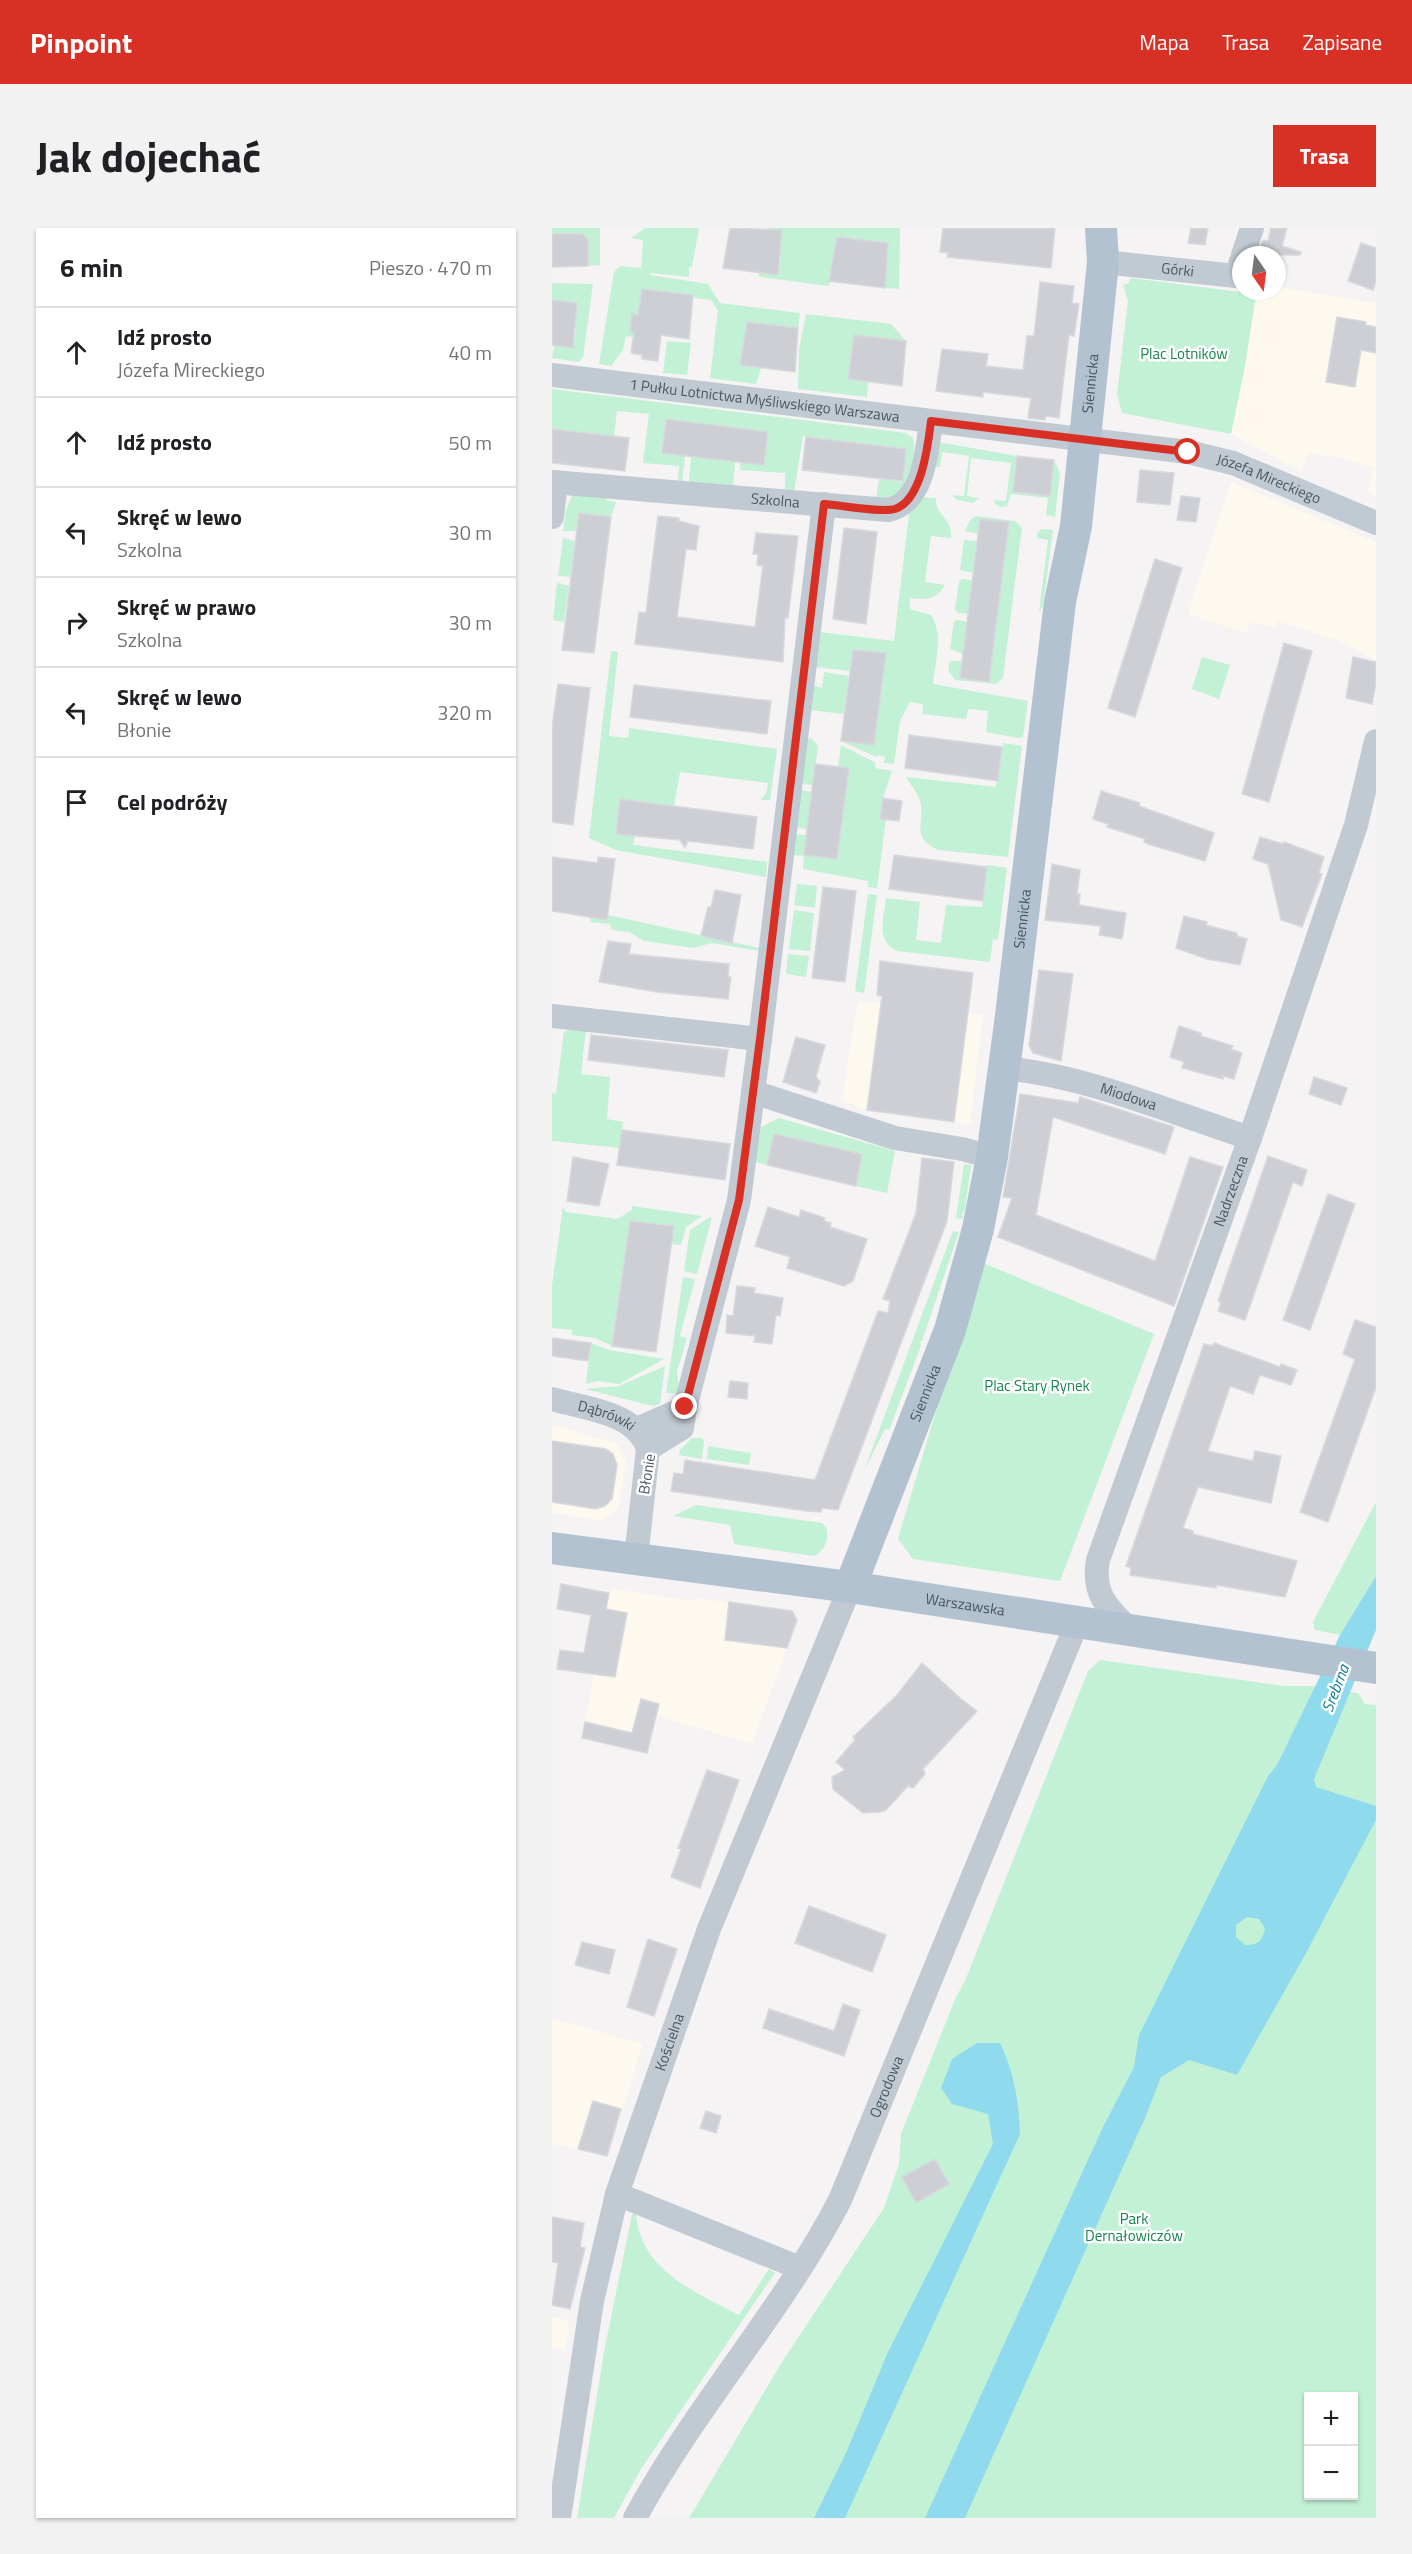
<!DOCTYPE html>
<html lang="pl">
<head>
<meta charset="utf-8">
<style>
	body { margin:0; font-family:"Titillium Web",sans-serif; background:#f2f2f2; color:#202124 }
	.controls { position:absolute; right:18px; bottom:18px; display:grid; overflow:hidden; border-radius:0px; box-shadow:0 2px 4px #0004 }
	.controls button { width:54px; height:54px; display:grid; place-items:center; padding:0; border:0; border-bottom:2px solid #e0e0e0; background:#fff; color:#202124; font:30px sans-serif }
	.compass { position:absolute; left:680px; top:18px; width:54px; height:54px; border-radius:50%; background:#fff; box-shadow:0 2px 4px #0004; rotate:166deg }
	.stop { position:absolute; width:18px; height:18px; margin:-14px; border:4px solid #d93025; border-radius:50%; background:#fff }
	.stop.end { background:#d93025; border-color:#fff; box-shadow:0 2px 6px #0008 }
	.list { margin:0; padding:0; list-style:none }
	h2 { display:flex; justify-content:space-between; align-items:center; height:78px; margin:0; padding:0 24px; font-size:26px }
	h2 small { font-size:20px; font-weight:400; color:#757577 }
	.list li { display:grid; grid-template-columns:39px 1fr auto; gap:18px; align-items:center; box-sizing:border-box; height:90px; padding:0 24px; border-top:2px solid #e0e0e0 }
	.list b { display:block; font-size:22px; white-space:nowrap }
	.list p { margin:0; font-size:20px; white-space:nowrap; color:#757577 }
	.list em { font-size:20px; font-style:normal; color:#757577 }
	.icon { flex:none; width:33px; height:33px; fill:none; stroke:currentColor; stroke-width:2; stroke-linecap:round; stroke-linejoin:round }
	.map { position:relative; flex:none; width:824px; height:2290px; overflow:hidden; border-radius:0px }
	header { display:flex; align-items:center; gap:36px; box-sizing:border-box; height:84px; padding:0 30px; background:#d93025; color:#fff }
	header strong { font-size:28px }
	nav { display:flex; gap:33px; margin-inline-start:auto; font-size:21px }
	.intro { display:flex; align-items:center; justify-content:space-between; box-sizing:border-box; height:144px; padding:0 36px }
	h1 { margin:0; font-size:42px }
	.button { padding:15px 27px; border-radius:0px; background:#d93025; color:#fff; font-size:21px; font-weight:700 }
	main { display:flex; gap:36px; padding:0 36px }
	aside { flex:1; background:#fff; border-radius:0px; box-shadow:0 2px 4px #0004 }
	.map>svg:first-child { display:block }
	.commercial { fill:#fdf9ef }
	.green { fill:#c3f1d5; fill-rule:evenodd }
	.water { fill:#90daee; fill-rule:evenodd }
	.building { fill:#cdcfd5; stroke:#d7d9de; stroke-width:1.5 }
	.lines { fill:none; stroke-linecap:round; stroke-linejoin:round }
	.minor { stroke:#c1cad2; stroke-width:24 }
	.major { stroke:#b3c2d1; stroke-width:32 }
	.route { stroke:#d93025; stroke-width:8 }
	.labels { text-anchor:middle; stroke-width:5; stroke-linejoin:round; paint-order:stroke }
	.street-label { font-size:15px; fill:#4a5661; stroke:#fff }
	.park-label { font-size:15px; fill:#17864f; stroke:#fff }
	.water-label { font-size:16px; font-style:italic; fill:#0c7c9b; stroke:#fff }
</style>
</head>
<body>
<header>
<strong>Pinpoint</strong>
<nav><a>Mapa</a><a>Trasa</a><a>Zapisane</a></nav>
</header>
<div class="intro"><h1>Jak dojechać</h1><a class="button">Trasa</a></div>
<main>
<aside>
<h2>6 min<small>Pieszo · 470 m</small></h2>
<ul class="list">
<li><svg class="icon" aria-label="ahead" viewBox="0 0 24 24"><path d="M12 20V5M6 11l6-6 6 6"/></svg><div><b>Idź prosto</b><p>Józefa Mireckiego</p></div><em>40 m</em></li>
<li><svg class="icon" aria-label="ahead" viewBox="0 0 24 24"><path d="M12 20V5M6 11l6-6 6 6"/></svg><div><b>Idź prosto</b></div><em>50 m</em></li>
<li><svg class="icon" aria-label="left" viewBox="0 0 24 24"><path d="M17 20v-9H6M10 6l-5 5 5 5"/></svg><div><b>Skręć w lewo</b><p>Szkolna</p></div><em>30 m</em></li>
<li><svg class="icon" aria-label="right" viewBox="0 0 24 24"><path d="M7 20v-9h11M14 6l5 5-5 5"/></svg><div><b>Skręć w prawo</b><p>Szkolna</p></div><em>30 m</em></li>
<li><svg class="icon" aria-label="left" viewBox="0 0 24 24"><path d="M17 20v-9H6M10 6l-5 5 5 5"/></svg><div><b>Skręć w lewo</b><p>Błonie</p></div><em>320 m</em></li>
<li><svg class="icon" aria-label="arrive" viewBox="0 0 24 24"><path d="M6 21V4h12l-3 4 3 4H6"/></svg><div><b>Cel podróży</b></div></li>
</ul>
</aside>
<div class="map">
<svg width="824" height="2290" viewBox="0 0 824 2290">
	<rect width="100%" height="100%" fill="#f5f3f3"/>
	<g class="commercial">
		<path d="M725,59L824,75V270L816,263L823,240L789,230L756,225L750,244L679,206L693,138L705,63H725Z"/>
		<path d="M679,254L824,314V432L785,412L725,393L722,399L699,394L694,405L636,386Z"/>
		<path d="M306,773L431,787L418,896L315,882L290,872Z"/>
		<path d="M0,1197L64,1215L74,1232L66,1281L50,1293L0,1285Z"/>
		<path d="M62,1361L134,1372L142,1373L143,1370L240,1383L245,1392L200,1516L106,1488L95,1525L30,1510L57,1365Z"/>
		<path d="M0,1790L91,1816L55,1928L0,1916Z"/>
		<path d="M0,2088L17,2093L13,2122L0,2120Z"/>
	</g>
	<g class="green">
		<path d="M0,0H48V37L36,38V12L31,6H0Z"/>
		<path d="M93,0H147L140,39H137V49L98,45V47L156,56L168,75L248,85L246,100L195,94L188,137L209,140L204,156L158,150L166,82L159,72L143,70L140,67L90,61L86,87L81,86V109L74,108L71,122L59,138L47,136L62,44L68,38L89,40L91,12L79,10Z"/>
		<path d="M213,0H348L347,61L333,60L336,15L286,9L277,58L208,49L205,44L226,46L229,28L227,27L230,3Z"/>
		<path d="M579,50L704,66L693,138L679,206L570,185L565,166L576,73L571,57L576,56Z"/>
		<path d="M0,55L41,56L31,129L27,134L0,130L2,117L21,119L24,102L0,72Z"/>
		<path d="M254,86L339,96L354,113L302,107L296,151L316,153L315,169L246,161L247,121Z"/>
		<path d="M115,113L139,115L135,147L111,145Z"/>
		<path d="M0,161L354,205L361,210C365,224 360,256 348,266C342,272 332,271 324,271L327,251L351,254L354,221L251,208L242,265L233,264V245L188,242V234L212,237L216,204L115,191L133,228L130,256H126L127,238L91,235L97,186L65,183L62,208L0,201Z"/>
		<path d="M386,214L465,228L461,264L497,268L502,232L508,245L503,289L494,287L496,270L459,266L455,278L448,279L443,276L442,272L454,273L459,235L419,230L415,268L427,270L421,275L405,272L400,267L412,268L417,228L390,224L388,239L379,238Z"/>
		<path d="M139,228L183,234L181,260L137,254Z"/>
		<path d="M56,263L54,272L64,274L59,289L27,285L24,303H11L14,282L21,266Z"/>
		<path d="M367,269L384,270C382,286 401,290 399,310L379,308L373,354L393,357C385,372 373,372 358,370V381L379,387C392,407 383,433 381,456L476,473L471,509L466,510L434,504L436,483L416,481L414,491L370,486L371,476L358,474L348,493L342,536L332,535L333,529L325,527L324,529L289,513L322,517L334,425L301,422L298,443L263,439L268,404L342,413L358,278Z"/>
		<path d="M424,288L463,293L470,300L451,450L444,456L403,452L396,442L398,433H410L408,450L436,454L457,294L428,291L426,306L413,303L418,292Z"/>
		<path d="M489,301L501,302L491,378L487,384L496,312L485,310V306Z"/>
		<path d="M11,310L23,313L18,349L6,348Z"/>
		<path d="M412,312L425,313L421,345L408,342Z"/>
		<path d="M411,351L420,352L416,386L406,385L403,382L407,353Z"/>
		<path d="M5,355L17,358L12,394L1,392Z"/>
		<path d="M406,392L415,394L411,426L398,421L402,393Z"/>
		<path d="M59,423L66,424L57,508L76,510L77,500L225,521L218,572H208L214,566L216,555L128,544L122,578L68,572L64,603L83,608L81,617L215,634L214,649L64,622L37,610Z"/>
		<path d="M650,429L678,437L667,471L640,461Z"/>
		<path d="M272,444L297,448L292,486L258,482L261,457L270,460Z"/>
		<path d="M259,510L266,518L261,557L249,556L254,511Z"/>
		<path d="M451,515L470,518L456,629L386,622C357,608 374,595 368,573C366,565 358,556 354,549L444,559Z"/>
		<path d="M289,517L324,535L323,540L340,543L331,570L328,590L334,591L325,660L316,659V653L251,641L252,628L240,627L242,606L254,607L252,627L285,631L297,540L286,539Z"/>
		<path d="M248,562L260,564L255,601L243,599Z"/>
		<path d="M435,637L455,640L446,712L441,711L438,734L345,723C323,712 332,690 334,670L368,674L364,712L389,715L394,677L430,679Z"/>
		<path d="M245,656L265,658L263,680L242,677Z"/>
		<path d="M316,666L325,667L312,765L303,763Z"/>
		<path d="M242,682L262,685L258,723L237,721Z"/>
		<path d="M56,687L212,721L209,723L159,715L142,720L92,713L77,704L60,702L58,696L38,694L39,689L55,692Z"/>
		<path d="M236,726L257,728L254,749L234,746Z"/>
		<path d="M23,799L34,801L29,846L58,849L55,891L71,894L68,920L0,913V865L4,866L12,804Z"/>
		<path d="M227,890L343,923L335,965L304,958L310,926L222,906L215,937L203,934L209,899Z"/>
		<path d="M412,936L419,937L413,982L410,986L411,991L404,990Z"/>
		<path d="M80,978L150,988L134,999L129,1017L119,1016L121,998L78,993L60,1118L43,1110L20,1107V1102L0,1100V1057L11,979L14,984L65,991L80,982Z"/>
		<path d="M158,989H160L145,1046L132,1043L138,1002Z"/>
		<path d="M401,1003L407,1004L370,1113H368L369,1118L337,1202L333,1201L312,1243Z"/>
		<path d="M431,1035L602,1106L508,1353L361,1331L346,1311L415,1078Z"/>
		<path d="M131,1049L143,1051L128,1108L135,1110L125,1144L128,1166L114,1165Z"/>
		<path d="M39,1115L57,1122L112,1131L67,1156L46,1153L34,1156Z"/>
		<path d="M113,1138L108,1176L101,1178L33,1161L67,1158Z"/>
		<path d="M140,1210H150L152,1213L150,1231L127,1227L128,1222Z"/>
		<path d="M156,1218L199,1225L197,1237L155,1231Z"/>
		<path d="M824,1274V1348L788,1407L763,1402L761,1394Z"/>
		<path d="M144,1277L270,1295L274,1299C278,1310 273,1323 262,1328L182,1316L178,1297L121,1288Z"/>
		<path d="M548,1432L733,1458H765L762,1464L795,1471L798,1464L806,1465L813,1476L824,1477V2290H137L230,2134L332,1980L347,1936L349,1906L404,1769L413,1753L536,1443ZM756,2168H802V2268H756Z"/>
		<path d="M84,1982C85,2040 142,2064 187,2087L217,2041L223,2045L89,2241L62,2290H25L52,2124L80,1986Z"/>
	</g>
	<g class="water">
		<path d="M824,1348V1402L762,1551L764,1559L824,1578V1592L753,1727L685,1847L637,1832L609,1849L593,1890L413,2290H373L550,1901L582,1839L587,1807L716,1548L725,1537L788,1407ZM695,1689L707,1691L713,1700C710,1713 707,1717 693,1717L684,1709V1697Z"/>
		<path d="M425,1815H448C462,1844 467,1874 468,1906L293,2290H262L294,2225L336,2124L441,1916L436,1886L400,1876L389,1860L400,1831Z"/>
	</g>
	<g class="building">
		<path d="M178,0L230,2L226,47L171,40Z"/>
		<path d="M391,0H503L499,40L395,29L396,25L388,24Z"/>
		<path d="M639,0H656L653,17L636,15Z"/>
		<path d="M719,0H735L730,18L749,24L748,27H706L711,12L716,13Z"/>
		<path d="M0,6H31L36,12V38L0,39Z"/>
		<path d="M285,9L336,15L333,60L277,53Z"/>
		<path d="M809,15L824,20V53L821,62L796,53Z"/>
		<path d="M488,54L522,58L520,75L527,76L522,108L517,107L507,190L494,188L493,192L476,190L479,170L431,164V169L384,163L390,121L436,126L434,138L471,142L475,108H482Z"/>
		<path d="M90,61L141,67L137,111L109,107L106,133L90,131V127L79,125L82,104H78L80,85L86,87Z"/>
		<path d="M0,72L25,75L21,120L0,117Z"/>
		<path d="M785,89L814,94L813,97L824,99V125L809,122L803,159L774,154Z"/>
		<path d="M195,94L246,100L243,144L188,137Z"/>
		<path d="M302,107L354,113L350,158L296,151Z"/>
		<path d="M114,191L216,204L212,237L110,225Z"/>
		<path d="M0,201L77,210L73,243L0,235Z"/>
		<path d="M254,209L354,221L351,253L250,242Z"/>
		<path d="M465,228L502,232L498,268L461,264Z"/>
		<path d="M588,242L622,245L618,277L585,274Z"/>
		<path d="M629,268L648,270L644,294L625,292Z"/>
		<path d="M27,285L59,289L42,425L10,422Z"/>
		<path d="M106,288L127,290V293L147,298L144,322L134,321L125,389L203,399L211,338L205,337L206,326H201L204,305L246,308L236,390H233L231,434L83,416L87,384L94,385Z"/>
		<path d="M428,291L457,294L437,454L408,450Z"/>
		<path d="M292,300L325,304L314,396L281,391Z"/>
		<path d="M603,331L630,340L583,489L556,480Z"/>
		<path d="M732,415L760,423L717,574L690,566Z"/>
		<path d="M301,422L334,425L322,517L289,513Z"/>
		<path d="M801,429L824,434V455L820,476L794,470Z"/>
		<path d="M6,456L38,460L21,597L0,594V499Z"/>
		<path d="M82,457L219,473L215,506L78,489Z"/>
		<path d="M357,507L450,519L446,553L353,540Z"/>
		<path d="M263,536L297,540L285,631L252,627Z"/>
		<path d="M549,563L588,575L587,578L662,605L653,633L596,616L592,614L593,611L555,599L556,596L541,591Z"/>
		<path d="M331,570L350,573L347,593L328,591Z"/>
		<path d="M68,571L205,589L201,621L136,613L133,620L128,612L64,606Z"/>
		<path d="M708,609L731,616L732,614L772,629L767,645L770,646L750,699L729,692L716,636L701,631Z"/>
		<path d="M342,627L435,639L431,673L337,661Z"/>
		<path d="M0,629L46,635V629L63,631L55,692L0,683Z"/>
		<path d="M500,636L528,642L525,666H528L527,677L574,685L570,711L547,707L549,698L493,692Z"/>
		<path d="M271,659L304,663L293,754L260,750Z"/>
		<path d="M163,662L189,667L180,715L149,708L156,679H159Z"/>
		<path d="M632,688L655,694L654,697L685,705V708L695,711L688,737L655,731L624,720Z"/>
		<path d="M56,713L79,716L77,726L177,736L176,749H179L176,771L105,764L47,754Z"/>
		<path d="M328,733L421,745L402,894L315,882L330,768L325,767Z"/>
		<path d="M487,742L521,746L509,833L481,825L477,817Z"/>
		<path d="M627,798L649,805V808L681,818L679,821L690,825L682,851L671,848V851L630,840L632,834L618,829Z"/>
		<path d="M39,807L176,822L172,849L36,832Z"/>
		<path d="M244,809L273,817L264,849L268,854L264,865L231,854Z"/>
		<path d="M762,849L795,860L789,877L757,866Z"/>
		<path d="M468,866L526,875L528,869L622,899L613,926L501,889L484,987L603,1033L638,929L671,939L622,1078L446,1009L460,970L451,969Z"/>
		<path d="M70,902L178,916L173,952L65,937Z"/>
		<path d="M222,906L310,926L304,958L215,937Z"/>
		<path d="M716,928L755,942L750,958L741,954L693,1092L666,1083L669,1074L666,1073Z"/>
		<path d="M21,929L57,936L47,978L15,973Z"/>
		<path d="M370,930L402,934L395,993L286,1282L270,1280L269,1284L254,1283L119,1263L122,1245L131,1246L133,1232L263,1252L326,1083L336,1085L338,1073L331,1071L364,985Z"/>
		<path d="M776,966L803,976L758,1102L731,1092Z"/>
		<path d="M216,979L247,989L249,982L273,990L272,993L279,995L278,999L315,1011L301,1053L292,1058L235,1040L238,1029L203,1018Z"/>
		<path d="M78,993L122,998L104,1124L60,1118Z"/>
		<path d="M185,1058L203,1060L202,1065L231,1070L228,1088L224,1087L220,1116L202,1114L203,1108L174,1105L175,1087L181,1088Z"/>
		<path d="M803,1092L824,1099V1159L776,1294L748,1284L803,1131L791,1126Z"/>
		<path d="M0,1110L39,1115L36,1133L0,1128Z"/>
		<path d="M662,1115L728,1139L729,1136L745,1142L739,1157L708,1147L701,1166L678,1158L656,1223L701,1233L703,1223L729,1228L719,1275L646,1259L631,1300L641,1303V1306L745,1333L733,1369L664,1357V1360L578,1347L579,1340L574,1338L652,1116L661,1118Z"/>
		<path d="M178,1153L196,1155L195,1171L176,1169Z"/>
		<path d="M0,1213L54,1221L61,1226L65,1237L63,1251L60,1271L53,1278L44,1281L0,1274Z"/>
		<path d="M9,1356L57,1365L54,1381L75,1385L63,1449L5,1441L8,1422L32,1425L39,1387L5,1381Z"/>
		<path d="M177,1374L240,1383L245,1392L235,1420L173,1412Z"/>
		<path d="M370,1435L409,1471L425,1483L371,1541L373,1546L361,1560L356,1558L334,1582L328,1584L311,1585L281,1561L280,1549L293,1542L284,1534L303,1512L301,1509L345,1467Z"/>
		<path d="M89,1471L107,1476L95,1525L30,1510L33,1494L80,1505Z"/>
		<path d="M155,1542L187,1552L148,1660L119,1649L129,1621L126,1620Z"/>
		<path d="M257,1678L334,1707L320,1744L243,1715Z"/>
		<path d="M96,1711L125,1721L102,1788L75,1779Z"/>
		<path d="M30,1714L63,1722L57,1746L23,1737Z"/>
		<path d="M291,1776L308,1782L292,1828L211,1800L217,1781L282,1803Z"/>
		<path d="M41,1873L69,1881L55,1928L26,1921Z"/>
		<path d="M154,1883L169,1888L164,1905L148,1900Z"/>
		<path d="M383,1931L397,1956L364,1975L350,1949Z"/>
		<path d="M0,1989L32,1995L28,2019L33,2020L18,2081L0,2077L6,2035L0,2034Z"/>
	</g>
	<g class="lines">
		<g class="minor">
			<path d="M691,27L700,0"/>
			<path id="s1" d="M551,34L684,48L689,33"/>
			<path id="s2" d="M0,147L636,224L681,235L824,295"/>
			<path id="s3" d="M0,254L336,282C372,274 375,223 379,193"/>
			<path d="M0,289L4,254"/>
			<path d="M0,788L208,811"/>
			<path id="s4" d="M451,840C536,848 617,884 698,910"/>
			<path d="M201,864L343,910L410,921L440,929"/>
			<path id="s5" d="M0,1171C34,1181 84,1184 96,1221L84,1330"/>
			<path d="M85,1201L133,1180"/>
			<path d="M96,1221L130,1200L133,1180L187,972L208,811L272,276"/>
			<path id="s6" d="M577,1401C555,1380 540,1365 546,1332L698,910L804,597L824,513"/>
			<path d="M65,1966L248,2040"/>
			<path id="s7" d="M7,2290L40,2073L65,1966L157,1701L298,1359"/>
			<path id="s8" d="M83,2290C143,2179 230,2084 288,1972L525,1395"/>
		</g>
		<g class="major">
			<path id="s9" d="M0,1320L298,1359L824,1440"/>
			<path id="s10" d="M298,1359L398,1102L426,1001L440,929L459,788L508,374L524,298L551,34L549,0"/>
		</g>
	</g>
	<g class="lines">
		<path class="route" d="M133,1179L187,972L208,811L272,276C289,277 329,285 343,281C370,272 376,217 379,193L636,224"/>
	</g>
	<g class="labels">
		<g class="street-label">
			<text dy="5" stroke="none"><textPath href="#s1" startOffset="75">Górki</textPath></text>
			<text dy="5" stroke="none"><textPath href="#s10" startOffset="1234">Siennicka</textPath></text>
			<text dy="5" stroke="none"><textPath href="#s2" startOffset="214">1 Pułku Lotnictwa Myśliwskiego Warszawa</textPath></text>
			<text dy="5" stroke="none"><textPath href="#s2" startOffset="726">Józefa Mireckiego</textPath></text>
			<text dy="5" stroke="none"><textPath href="#s3" startOffset="224">Szkolna</textPath></text>
			<text dy="5" stroke="none"><textPath href="#s10" startOffset="694">Siennicka</textPath></text>
			<text dy="5" stroke="none"><textPath href="#s4" startOffset="129">Miodowa</textPath></text>
			<text dy="5" stroke="none"><textPath href="#s6" startOffset="472">Nadrzeczna</textPath></text>
			<text dy="5" stroke="none"><textPath href="#s10" startOffset="208">Siennicka</textPath></text>
			<text dy="5" stroke="none"><textPath href="#s5" startOffset="57">Dąbrówki</textPath></text>
			<text transform="translate(95 1246) rotate(-81)" y="5">Błonie</text>
			<text dy="5" stroke="none"><textPath href="#s9" startOffset="417">Warszawska</textPath></text>
			<text dy="5" stroke="none"><textPath href="#s7" startOffset="490">Kościelna</textPath></text>
			<text dy="5" stroke="none"><textPath href="#s8" startOffset="501">Ogrodowa</textPath></text>
		</g>
		<g class="park-label">
			<text x="632" y="131">Plac Lotników</text>
			<text x="485" y="1163">Plac Stary Rynek</text>
			<text x="582" y="1996">Park<tspan x="582" dy="17">Dernałowiczów</tspan></text>
		</g>
		<g class="water-label">
			<text transform="translate(783 1460) rotate(-69)" y="6">Srebrna</text>
		</g>
	</g>
</svg>
<div class="controls">
<button>+</button>
<button>−</button>
</div>
<svg class="compass" viewBox="-18 -18 36 36"><path d="M0-13l5 13h-10z" fill="#e53935"/><path d="M0 13l5-13h-10z" fill="#757577"/></svg>
<div class="stop" style="left:636px;top:224px"></div>
<div class="stop end" style="left:133px;top:1179px"></div>
</div>
</main>
</body>
</html>
